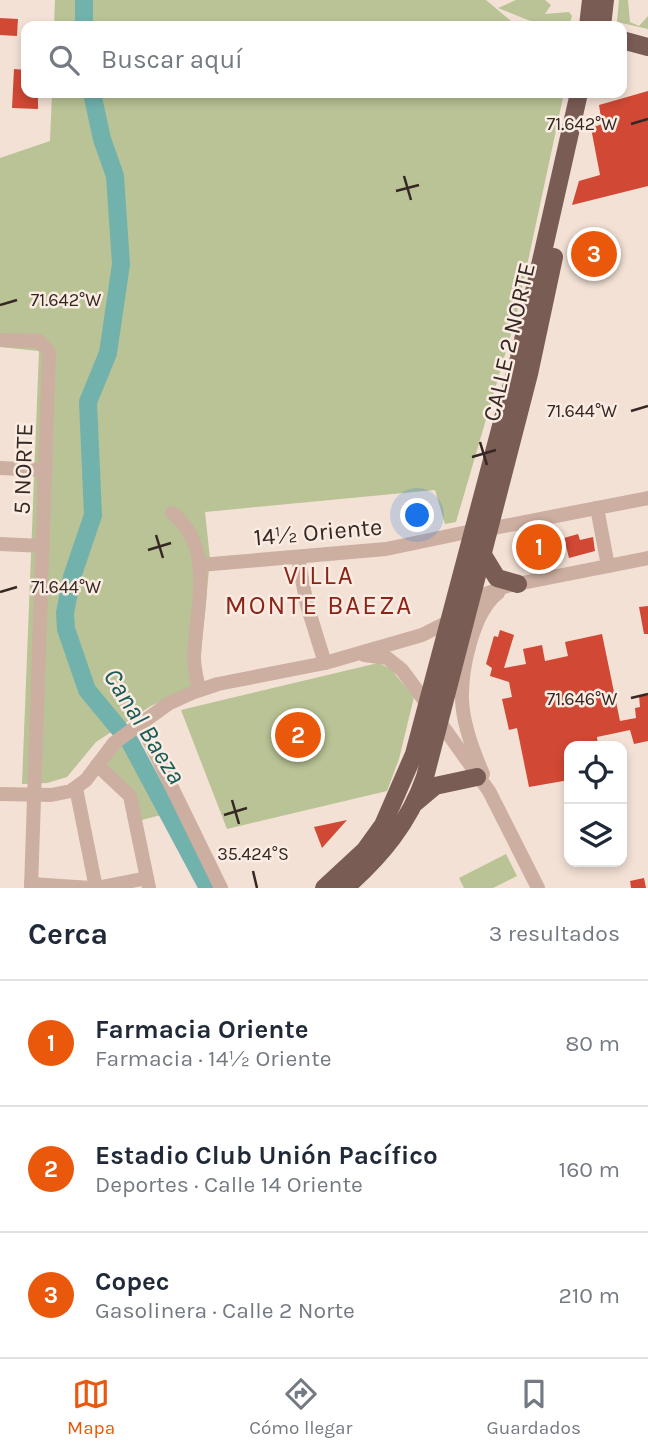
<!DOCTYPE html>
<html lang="es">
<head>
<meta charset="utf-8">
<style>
	body { margin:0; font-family:Karla,sans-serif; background:#f2f2f3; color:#1f2937 }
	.controls { position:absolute; right:21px; bottom:21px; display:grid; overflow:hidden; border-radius:14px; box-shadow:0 4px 10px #0003 }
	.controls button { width:63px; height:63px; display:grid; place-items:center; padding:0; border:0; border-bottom:2px solid #e0e1e3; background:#fff; color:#1f2937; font:35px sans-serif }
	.you { position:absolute; left:418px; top:516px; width:24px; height:24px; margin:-18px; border:5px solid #fff; border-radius:50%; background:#1a73e8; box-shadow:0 0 0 10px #1a73e833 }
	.badge { display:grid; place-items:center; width:46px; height:46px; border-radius:50%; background:#ea580c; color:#fff; font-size:23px; font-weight:700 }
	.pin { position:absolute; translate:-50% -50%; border:4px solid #fff; box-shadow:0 2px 7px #0006 }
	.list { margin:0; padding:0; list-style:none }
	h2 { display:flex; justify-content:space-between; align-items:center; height:91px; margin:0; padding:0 28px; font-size:30px }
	h2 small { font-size:23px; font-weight:400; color:#747a83 }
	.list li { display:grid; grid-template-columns:46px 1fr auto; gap:21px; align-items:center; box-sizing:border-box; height:126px; padding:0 28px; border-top:2px solid #e0e1e3 }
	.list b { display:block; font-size:26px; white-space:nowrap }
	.list p { margin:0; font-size:23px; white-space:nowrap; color:#747a83 }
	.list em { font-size:23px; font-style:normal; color:#747a83 }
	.icon { flex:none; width:38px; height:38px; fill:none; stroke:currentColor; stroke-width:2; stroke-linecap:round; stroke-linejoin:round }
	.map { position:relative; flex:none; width:648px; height:888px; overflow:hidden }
	.search { position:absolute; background:#fff; box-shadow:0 4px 10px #0003; left:21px; right:21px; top:21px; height:77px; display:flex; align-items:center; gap:18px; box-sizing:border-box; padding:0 24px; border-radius:14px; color:#747a83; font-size:26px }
	.sheet { height:469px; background:#fff }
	nav { display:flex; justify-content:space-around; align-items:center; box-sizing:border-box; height:98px; border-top:2px solid #e0e1e3; background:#fff; font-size:19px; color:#747a83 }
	nav a { display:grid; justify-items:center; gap:4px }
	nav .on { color:#ea580c }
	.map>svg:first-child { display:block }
	.green { fill:#b9c395 }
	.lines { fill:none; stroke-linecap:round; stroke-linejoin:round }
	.river { stroke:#72b2ad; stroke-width:18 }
	.building { fill:#d14835 }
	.minor { stroke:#ccafa1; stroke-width:14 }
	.major { stroke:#795c54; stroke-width:18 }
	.ticks { fill:none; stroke:#352824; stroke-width:2.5 }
	.labels { text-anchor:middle; stroke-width:5; stroke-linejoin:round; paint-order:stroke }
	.street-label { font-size:24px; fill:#352824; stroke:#faece2 }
	.neighbourhood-label { font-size:26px; letter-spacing:2px; fill:#8b2417; stroke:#faece2 }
	.water-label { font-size:26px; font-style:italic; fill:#175a56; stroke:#faece2 }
	.ticks-label { font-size:18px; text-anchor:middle; fill:#352824; stroke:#faece2; stroke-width:5; stroke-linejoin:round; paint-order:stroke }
</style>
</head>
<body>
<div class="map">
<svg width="648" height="888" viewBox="0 0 648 888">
	<rect width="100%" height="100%" fill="#f3e1d5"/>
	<g class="green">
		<path d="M55,0H486L517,26H54Z"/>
		<path d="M516,0H545L551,5L545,14L569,12L572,16L569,26H543L498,8Z"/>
		<path d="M619,0H628L630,22L639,26L648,16V29L617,22Z"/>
		<path d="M52,93H564L516,317L456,522L445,524L435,490L205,512L210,559L200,665L203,681L151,706L96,742L67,777L47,783L22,784L39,351L0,347V158L50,141Z"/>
		<path d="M378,663L391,669L414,697L399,759L387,791L227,829L181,710Z"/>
		<path d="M121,741L161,815L138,821L102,766Z"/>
		<path d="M506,854L517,876L493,888H464L459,878Z"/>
	</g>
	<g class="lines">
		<g class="river">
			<path d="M84,0V26"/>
			<path d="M92,93L102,139L115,176L121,264L108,353L88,402L93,515L72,577L65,613L66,629L87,690L130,742L208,888"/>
		</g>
	</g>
	<g class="building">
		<path d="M0,18L18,19L17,36L0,35Z"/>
		<path d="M14,69L26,70V93H38V109L12,108Z"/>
		<path d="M648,91V186L572,205L579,181L600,175L591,128L602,124L599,105Z"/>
		<path d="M576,241L616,251L612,268L572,258Z"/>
		<path d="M578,534L580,540L593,537L595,551L569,558L564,538Z"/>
		<path d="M648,606V634H644L639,607Z"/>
		<path d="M500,630L514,635L504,668L526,664L523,649L542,645L545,661L568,656L565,642L602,634L620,721L636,718L635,708L640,707L639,696L648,695V741L634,744L630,730L597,737L598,746H569V780L529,787L517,728L509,730L502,699L512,697L509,682L490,676L492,668L486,664L494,636L498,637Z"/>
		<path d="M347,820L322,848L314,827Z"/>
		<path d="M644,878L646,888H631L630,881Z"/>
	</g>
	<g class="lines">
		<g class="minor">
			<path d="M0,340L39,341L49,352L31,888"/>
			<path d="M0,468L46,470"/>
			<path d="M597,508L608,566"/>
			<path d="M172,513C217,548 195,610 194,657C194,668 197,679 199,690"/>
			<path d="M489,529L648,498"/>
			<path d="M0,544L43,546"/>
			<path d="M298,558L307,605L325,663"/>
			<path d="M200,565L386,549L472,531"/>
			<path d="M364,655L387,658L402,670L419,693L489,791L538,888"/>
			<path d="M141,724L221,888"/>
			<path d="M97,765L130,796L149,888"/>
			<path d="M483,774C473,751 463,725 462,700C461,669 473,612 498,593"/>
			<path d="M76,788L96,888"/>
			<path d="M0,794L51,795L71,791L86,780L114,743L168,704L194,692L218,684L325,663L422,635L448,622L480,596L507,586L648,558"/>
			<path d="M31,884L91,888"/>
			<path d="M96,888L147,878"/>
		</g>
		<g class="major">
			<path d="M588,26L591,0"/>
			<path d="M602,26L605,0"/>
			<path d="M622,40L648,47"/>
			<path d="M483,555L497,578L518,584"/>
			<path d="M416,802L435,786L477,777"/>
			<path d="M324,888L365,850L383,825L414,754L519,358L579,93"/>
			<path d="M345,888C381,856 409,823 425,777L529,374L554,257"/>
		</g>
	</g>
	<path class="ticks" d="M631,124L648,119M404,176L411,200M396,191L419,185M0,305L17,300M631,411L648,406M480,442L487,465M472,457L496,450M156,535L163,558M148,550L171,543M0,592L17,587M631,698L648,694M232,800L239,824M224,815L247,808M253,871L257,888"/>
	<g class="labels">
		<g class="street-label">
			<text transform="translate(509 342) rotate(-77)" y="8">CALLE 2 NORTE</text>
			<text transform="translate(23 469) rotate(-88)" y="8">5 NORTE</text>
			<text transform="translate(318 532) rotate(-5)" y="8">14½ Oriente</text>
		</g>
		<g class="neighbourhood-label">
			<text x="319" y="584">VILLA<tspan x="319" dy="30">MONTE BAEZA</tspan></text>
		</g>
		<g class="water-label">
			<text transform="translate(145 726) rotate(58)" y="9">Canal Baeza</text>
		</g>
	</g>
	<g class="ticks-label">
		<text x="582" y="130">71.642°W</text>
		<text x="66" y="306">71.642°W</text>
		<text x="582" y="417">71.644°W</text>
		<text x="66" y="593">71.644°W</text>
		<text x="582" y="705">71.646°W</text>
		<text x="253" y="860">35.424°S</text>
	</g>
</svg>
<div class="controls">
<button><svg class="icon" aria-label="locate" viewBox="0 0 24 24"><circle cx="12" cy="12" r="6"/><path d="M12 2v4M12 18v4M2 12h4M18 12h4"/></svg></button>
<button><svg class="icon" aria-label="layers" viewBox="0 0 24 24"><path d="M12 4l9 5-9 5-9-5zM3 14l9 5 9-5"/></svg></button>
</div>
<div class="you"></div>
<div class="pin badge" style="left:539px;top:547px">1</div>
<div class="pin badge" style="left:298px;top:735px">2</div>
<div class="pin badge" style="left:594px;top:254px">3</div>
<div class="search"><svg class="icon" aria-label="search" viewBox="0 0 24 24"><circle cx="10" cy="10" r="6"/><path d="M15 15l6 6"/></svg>Buscar aquí</div>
</div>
<section class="sheet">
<h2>Cerca<small>3 resultados</small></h2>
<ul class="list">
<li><span class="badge">1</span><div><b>Farmacia Oriente</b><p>Farmacia · 14½ Oriente</p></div><em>80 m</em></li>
<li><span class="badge">2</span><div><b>Estadio Club Unión Pacífico</b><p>Deportes · Calle 14 Oriente</p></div><em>160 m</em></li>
<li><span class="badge">3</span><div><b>Copec</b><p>Gasolinera · Calle 2 Norte</p></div><em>210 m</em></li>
</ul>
</section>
<nav>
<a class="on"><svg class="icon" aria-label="map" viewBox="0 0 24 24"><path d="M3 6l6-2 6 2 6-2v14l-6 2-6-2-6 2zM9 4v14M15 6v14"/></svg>Mapa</a>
<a><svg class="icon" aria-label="directions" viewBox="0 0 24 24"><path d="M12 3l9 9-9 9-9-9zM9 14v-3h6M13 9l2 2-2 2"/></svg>Cómo llegar</a>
<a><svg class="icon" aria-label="saved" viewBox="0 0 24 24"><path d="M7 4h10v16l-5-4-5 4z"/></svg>Guardados</a>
</nav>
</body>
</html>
